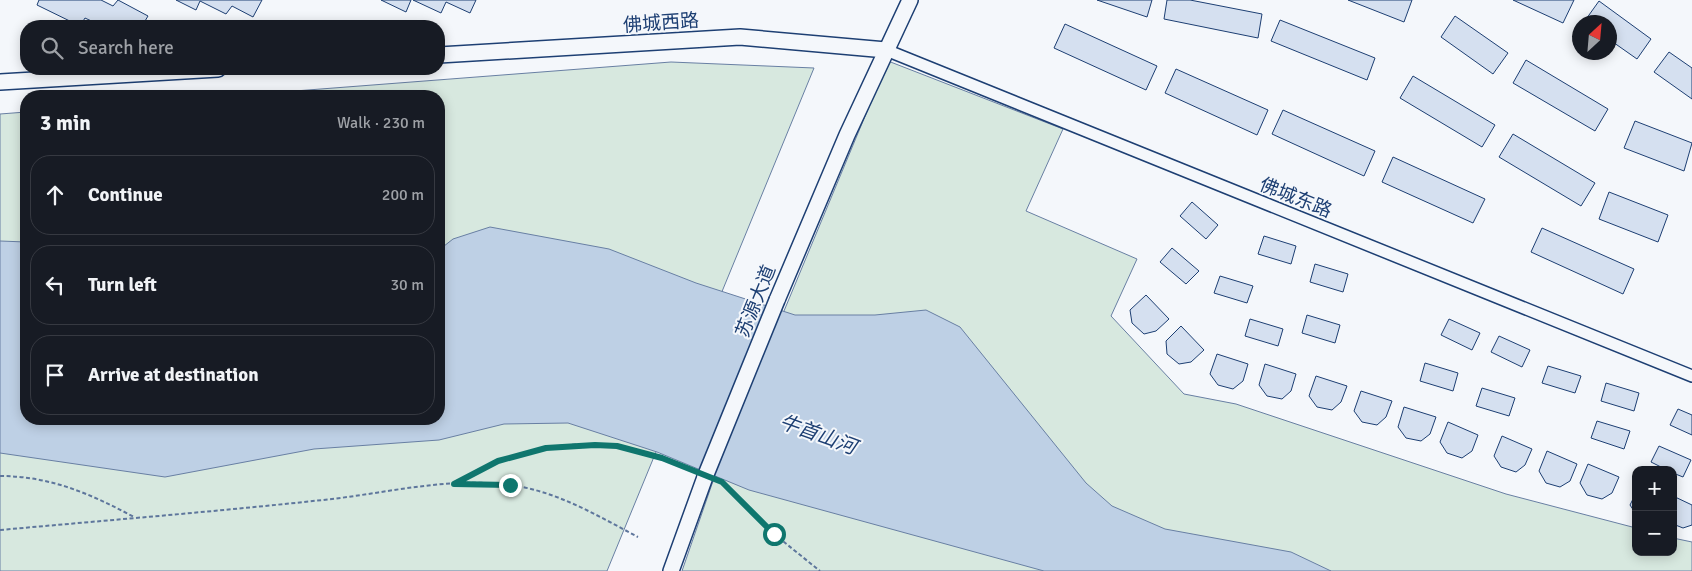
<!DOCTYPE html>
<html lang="en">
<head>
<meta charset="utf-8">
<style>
	body { margin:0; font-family:Signika,"Noto Sans SC",sans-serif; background:#242831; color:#f1f3f6 }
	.controls { position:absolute; right:15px; bottom:15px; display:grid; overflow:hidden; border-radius:10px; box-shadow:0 2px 12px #0003 }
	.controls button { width:45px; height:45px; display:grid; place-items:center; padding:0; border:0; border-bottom:1px solid #363941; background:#171b24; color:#f1f3f6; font:25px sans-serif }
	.compass { position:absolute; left:1572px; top:15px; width:45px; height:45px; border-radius:50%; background:#171b24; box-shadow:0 2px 12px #0003; rotate:26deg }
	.stop { position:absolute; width:15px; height:15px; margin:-11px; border:4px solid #0f766e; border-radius:50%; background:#fff }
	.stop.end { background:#0f766e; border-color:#fff; box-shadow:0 1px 5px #0008 }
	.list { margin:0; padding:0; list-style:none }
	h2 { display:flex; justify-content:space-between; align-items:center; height:65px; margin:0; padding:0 20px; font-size:21px }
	h2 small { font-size:16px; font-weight:400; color:#9ea1a6 }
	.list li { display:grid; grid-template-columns:32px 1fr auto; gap:15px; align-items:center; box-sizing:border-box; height:80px; margin:0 10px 10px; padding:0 10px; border:1px solid #363941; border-radius:20px }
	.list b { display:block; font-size:19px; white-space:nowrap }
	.list em { font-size:16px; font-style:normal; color:#9ea1a6 }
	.icon { flex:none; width:28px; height:28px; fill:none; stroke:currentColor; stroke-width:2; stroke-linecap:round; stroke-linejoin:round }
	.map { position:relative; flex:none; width:1692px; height:571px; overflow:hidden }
	.search { position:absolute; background:#171b24; box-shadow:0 2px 12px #0003; left:20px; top:20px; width:425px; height:55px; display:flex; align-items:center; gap:12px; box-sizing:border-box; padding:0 18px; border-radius:20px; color:#9ea1a6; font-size:19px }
	.panel { position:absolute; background:#171b24; box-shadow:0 2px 12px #0003; left:20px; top:90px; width:425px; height:335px; border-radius:20px }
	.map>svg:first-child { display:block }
	.green { fill:#d7e8df; stroke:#687fa3 }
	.water { fill:#bed0e5; stroke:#687fa3 }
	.building { fill:#d5e0f0; stroke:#1d3f73 }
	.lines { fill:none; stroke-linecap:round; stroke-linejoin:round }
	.street-casing { stroke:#1d3f73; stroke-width:14 }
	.secondary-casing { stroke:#1d3f73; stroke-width:18 }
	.path { stroke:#5e769c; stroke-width:2; stroke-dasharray:4 2.5; stroke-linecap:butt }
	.street { stroke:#f4f7fb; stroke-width:11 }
	.secondary { stroke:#f4f7fb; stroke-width:15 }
	.secondary-bridge-casing { stroke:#1d3f73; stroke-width:18; stroke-linecap:butt }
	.secondary-bridge { stroke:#f4f7fb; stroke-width:15 }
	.route { stroke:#0f766e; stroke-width:6 }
	.labels { text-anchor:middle; stroke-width:4; stroke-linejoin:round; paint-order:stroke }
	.street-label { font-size:19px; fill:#1d3f73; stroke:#f4f7fb }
	.water-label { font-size:20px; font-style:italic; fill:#1d3f73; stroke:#f4f7fb }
</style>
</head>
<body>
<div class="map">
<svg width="1692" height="571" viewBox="0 0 1692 571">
	<rect width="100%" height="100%" fill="#f4f7fb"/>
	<g class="green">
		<path d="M888,61L1063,129L1026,211L1137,259L1111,316L1184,394L1236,404L1506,494L1636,528V552H1673V538L1692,542V571H682L712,484Z"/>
		<path d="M671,62L814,68L607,571H0V114L26,112V419H439V96H230Z"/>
	</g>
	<path class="water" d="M490,227L609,249L696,283L795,315H875L926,310L960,327L1086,483L1112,506L1165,529L1291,552L1331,571H1044L749,490L657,452L568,423L504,424L439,440L314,449L165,477L0,453V241L26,242V419H439V250L453,239Z"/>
	<g class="building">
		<path d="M39,0H101L113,6L118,0L148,16L142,26H123L117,23L115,26H102L85,18L80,26L37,5Z"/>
		<path d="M176,0H262L253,17L232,6L226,14L200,1L196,10Z"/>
		<path d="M381,0H411L406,12Z"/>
		<path d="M413,0H476L470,13L446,2L441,13Z"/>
		<path d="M1097,0H1152L1147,17Z"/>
		<path d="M1167,0H1190L1262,14L1258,38L1164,19Z"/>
		<path d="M1348,0H1412L1404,22Z"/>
		<path d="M1513,0H1574L1563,23Z"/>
		<path d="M1599,1L1651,39L1637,59L1610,40V22H1584Z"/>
		<path d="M1455,16L1508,53L1493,74L1441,37Z"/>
		<path d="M1280,20L1375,58L1367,80L1271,41Z"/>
		<path d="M1065,24L1157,66L1146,90L1054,48Z"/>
		<path d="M1669,52L1692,68V99L1654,72Z"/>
		<path d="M1526,60L1608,109L1595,131L1513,83Z"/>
		<path d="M1176,69L1268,110L1257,135L1165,93Z"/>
		<path d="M1413,76L1495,125L1482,147L1400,98Z"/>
		<path d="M1283,110L1375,151L1364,176L1272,134Z"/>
		<path d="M1635,121L1692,143L1684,171L1624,148Z"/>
		<path d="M1513,134L1595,183L1581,206L1499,157Z"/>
		<path d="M1393,157L1485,199L1473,223L1382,182Z"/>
		<path d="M1609,192L1668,215L1658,242L1599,219Z"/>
		<path d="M1192,202L1218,225L1206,239L1180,216Z"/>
		<path d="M1542,228L1634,269L1623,294L1531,252Z"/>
		<path d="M1264,236L1296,246L1291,264L1258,254Z"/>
		<path d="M1172,248L1199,271L1186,284L1160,262Z"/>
		<path d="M1315,264L1348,274L1343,292L1310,282Z"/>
		<path d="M1220,276L1253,286L1247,303L1214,293Z"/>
		<path d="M1146,295L1169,319L1156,331L1144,334L1132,323L1130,310Z"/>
		<path d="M1307,315L1340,325L1335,343L1302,333Z"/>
		<path d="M1250,319L1283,329L1278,346L1245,336Z"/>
		<path d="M1449,319L1480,333L1472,350L1441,335Z"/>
		<path d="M1181,326L1204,350L1191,362L1179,364L1167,354L1166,341Z"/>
		<path d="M1499,336L1530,350L1522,367L1491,352Z"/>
		<path d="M1217,354L1248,364L1243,381L1233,389L1218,385L1210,374Z"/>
		<path d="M1425,363L1458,373L1453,391L1420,381Z"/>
		<path d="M1265,364L1296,374L1291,391L1282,399L1267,396L1259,385Z"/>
		<path d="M1548,366L1581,376L1575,393L1542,383Z"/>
		<path d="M1316,376L1347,386L1341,402L1332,410L1317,407L1309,396Z"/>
		<path d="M1606,383L1639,393L1634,411L1601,401Z"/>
		<path d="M1482,388L1515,398L1509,416L1476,406Z"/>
		<path d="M1361,391L1392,401L1386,417L1377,425L1362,422L1354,411Z"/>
		<path d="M1404,407L1436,417L1430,434L1421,441L1406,438L1398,427Z"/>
		<path d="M1678,409L1692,415V435L1670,425Z"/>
		<path d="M1597,421L1630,431L1624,449L1591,438Z"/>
		<path d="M1448,422L1478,435L1472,451L1462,458L1447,453L1440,442Z"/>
		<path d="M1502,436L1532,449L1525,465L1516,472L1501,467L1494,456Z"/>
		<path d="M1659,446L1691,460L1683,477L1673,473V470H1667L1651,462Z"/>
		<path d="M1547,451L1577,464L1570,481L1560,487L1546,483L1539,471Z"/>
		<path d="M1588,464L1619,477L1612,493L1602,499L1587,495L1580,483Z"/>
		<path d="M1636,493V514L1630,505Z"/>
		<path d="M1673,496L1692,505V525L1683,528L1673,524Z"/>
	</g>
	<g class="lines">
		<defs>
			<path id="street" d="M886,50L1692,376"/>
			<g id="secondary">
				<path d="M439,55L740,37L886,50"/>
				<path d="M0,82L218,69"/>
				<path d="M777,300L847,135L910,0"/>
				<path d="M671,571L705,477"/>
			</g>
		</defs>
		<use href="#street" class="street-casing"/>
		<use href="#secondary" class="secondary-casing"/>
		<g class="path">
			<path d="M0,476C50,476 91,494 134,517"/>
			<path d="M717,480L722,482L774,534L820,571"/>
			<path d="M456,483C502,453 561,439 616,446C642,449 668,460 692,470"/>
			<path d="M0,530C111,520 222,511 332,499C391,492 450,477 509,485C555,490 598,516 638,537"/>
		</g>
		<use href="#street" class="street"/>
		<use href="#secondary" class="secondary"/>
		<defs>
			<path id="secondary-bridge" d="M705,477L777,300"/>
		</defs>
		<use href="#secondary-bridge" class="secondary-bridge-casing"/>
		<use href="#secondary-bridge" class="secondary-bridge"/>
	</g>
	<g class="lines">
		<path class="route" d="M510,485L454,484L498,461L546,448L595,445L617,446L662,458L722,482L774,534"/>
	</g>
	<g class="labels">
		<g class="street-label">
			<text transform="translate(661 22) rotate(-4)" y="7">佛城西路</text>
			<text transform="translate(1296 197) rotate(22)" y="7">佛城东路</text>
			<text transform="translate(755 301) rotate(-68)" y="7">苏源大道</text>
		</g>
		<g class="water-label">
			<text transform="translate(818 434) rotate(20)" y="7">牛首山河</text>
		</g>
	</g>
</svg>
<div class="controls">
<button>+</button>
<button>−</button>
</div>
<svg class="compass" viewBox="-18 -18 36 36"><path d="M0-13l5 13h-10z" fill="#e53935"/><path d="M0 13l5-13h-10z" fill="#9ea1a6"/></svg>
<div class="stop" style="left:774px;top:534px"></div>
<div class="stop end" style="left:510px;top:485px"></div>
<div class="search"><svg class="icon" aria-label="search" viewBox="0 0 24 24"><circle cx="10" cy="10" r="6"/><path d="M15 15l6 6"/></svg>Search here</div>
<section class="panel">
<h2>3 min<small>Walk · 230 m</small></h2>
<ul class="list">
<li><svg class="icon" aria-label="ahead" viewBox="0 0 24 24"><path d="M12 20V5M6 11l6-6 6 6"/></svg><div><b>Continue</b></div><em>200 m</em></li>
<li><svg class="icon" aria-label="left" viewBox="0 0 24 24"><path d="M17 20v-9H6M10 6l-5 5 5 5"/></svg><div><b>Turn left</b></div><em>30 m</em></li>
<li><svg class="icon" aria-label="arrive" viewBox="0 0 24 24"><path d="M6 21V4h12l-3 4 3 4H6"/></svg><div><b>Arrive at destination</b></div></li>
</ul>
</section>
</div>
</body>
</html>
